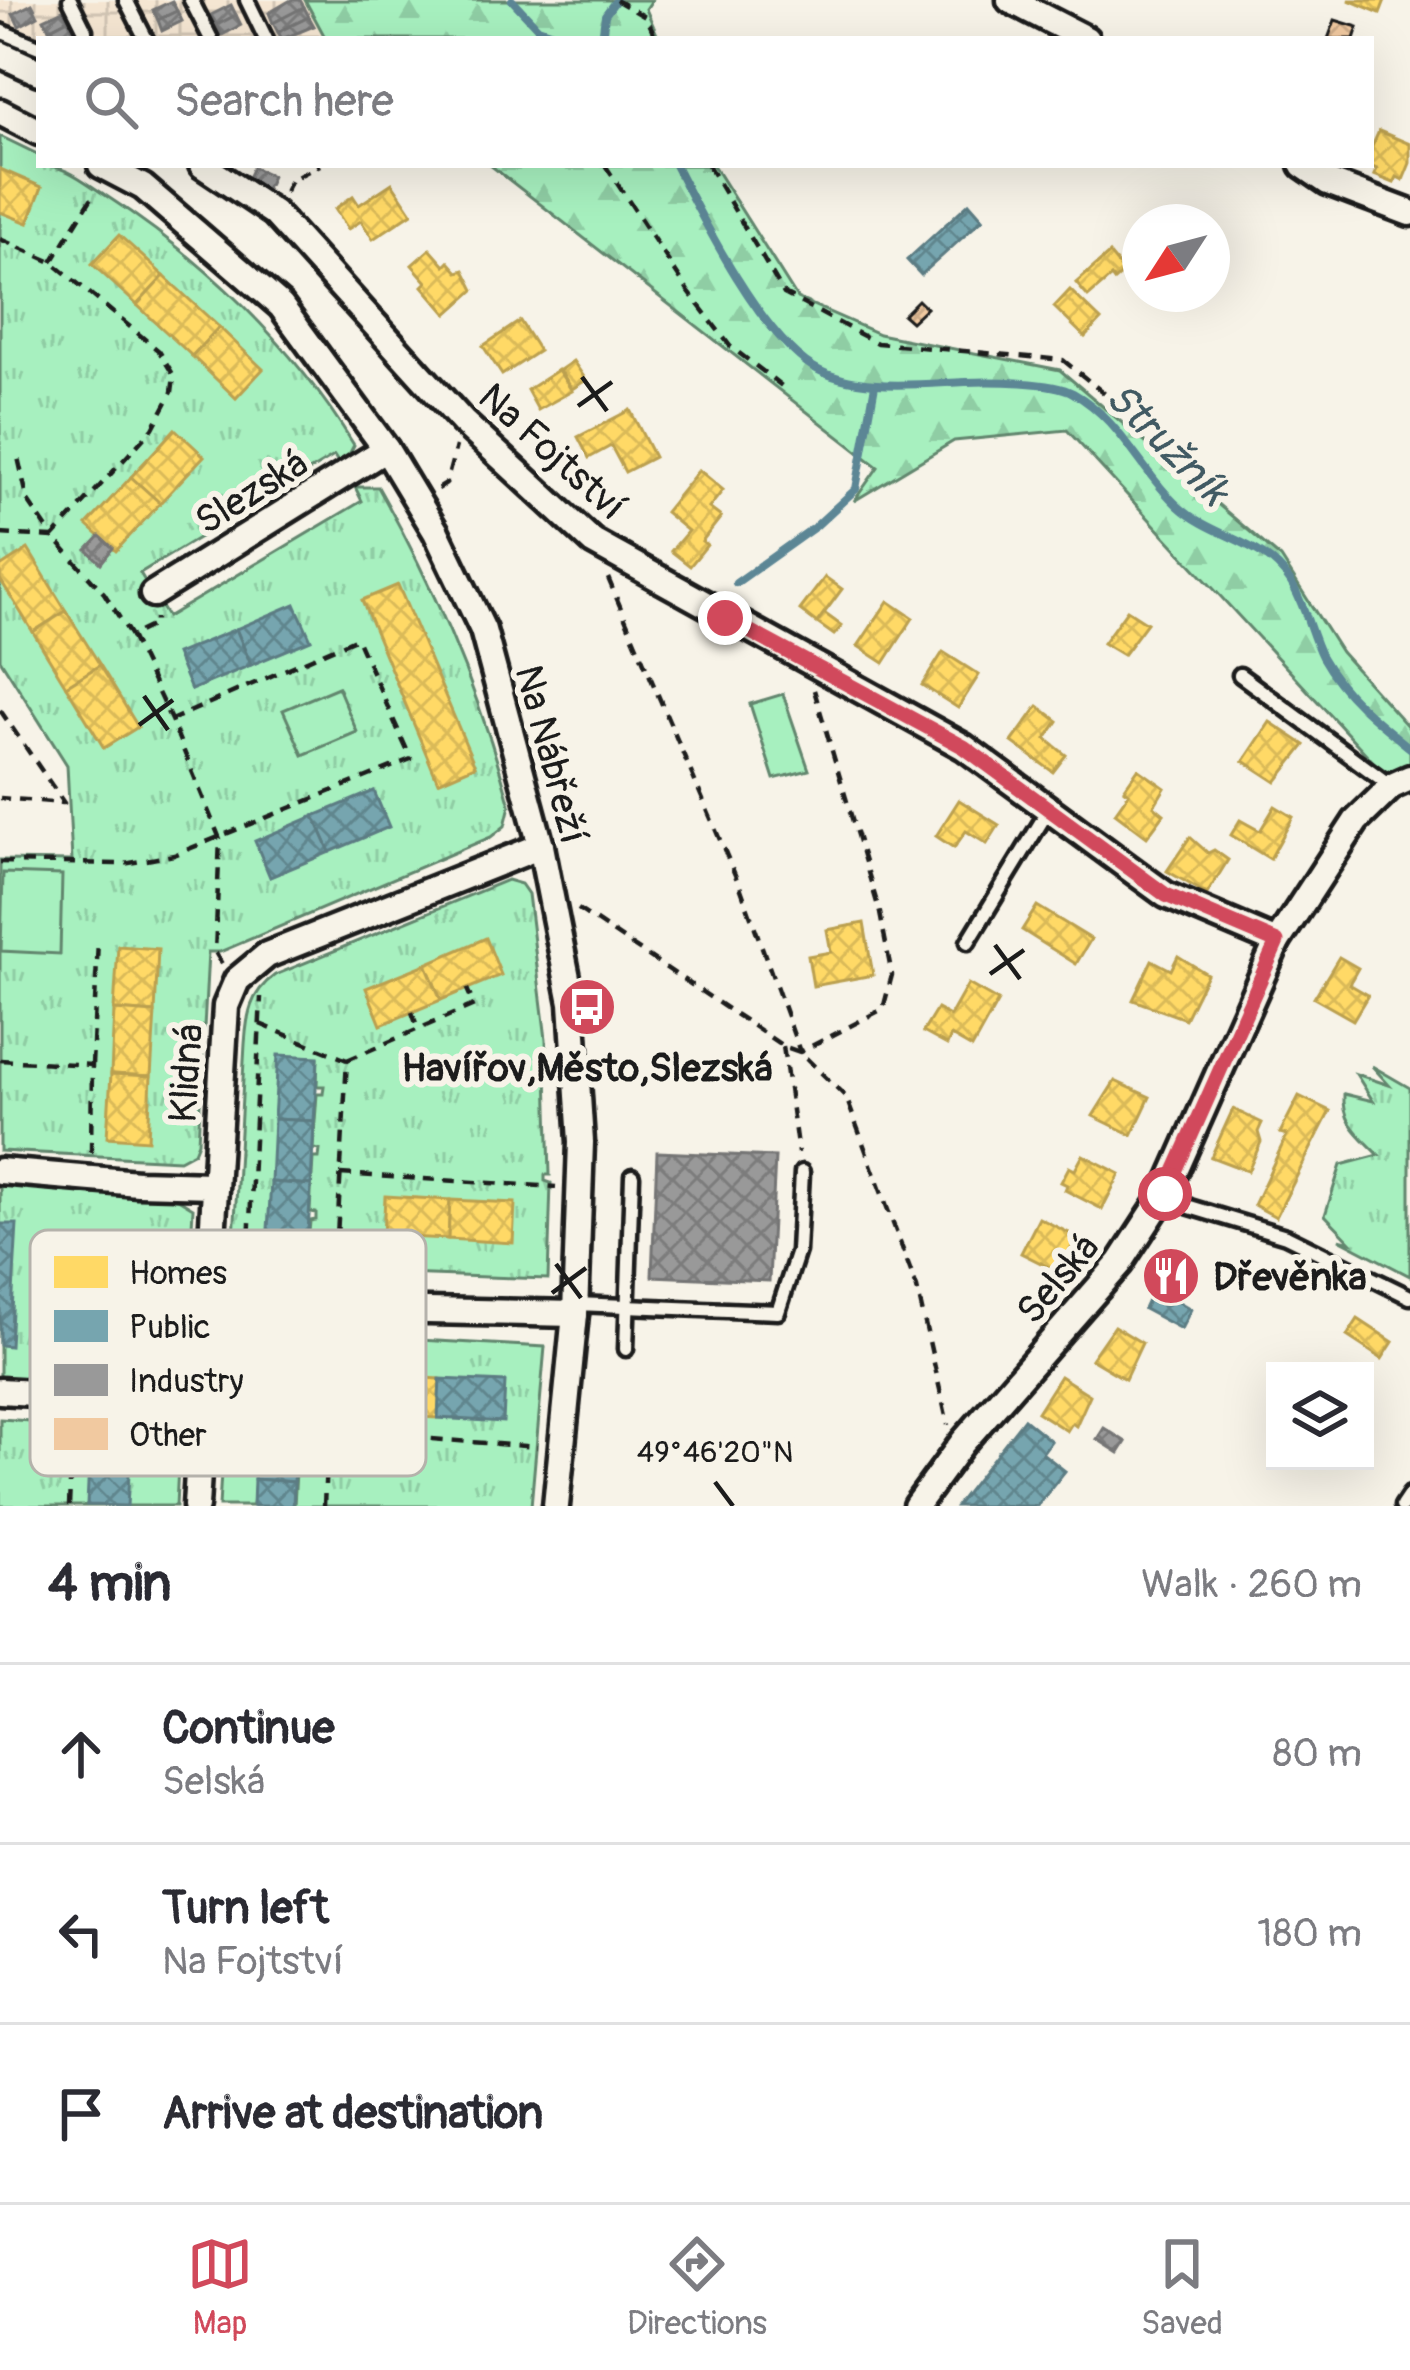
<!DOCTYPE html>
<html lang="en">
<head>
<meta charset="utf-8">
<style>
	body { margin:0; font-family:Pangolin,sans-serif; background:#f7f7f7; color:#2b2b33 }
	.controls { position:absolute; right:36px; bottom:36px; display:grid; overflow:hidden; border-radius:0px; box-shadow:0 12px 48px #0002 }
	.controls button { width:108px; height:108px; display:grid; place-items:center; padding:0; border:0; border-bottom:3px solid #e1e1e2; background:#fff; color:#2b2b33; font:60px sans-serif }
	.compass { position:absolute; left:1122px; top:204px; width:108px; height:108px; border-radius:50%; background:#fff; box-shadow:0 12px 48px #0002; rotate:234deg }
	.stop { position:absolute; width:36px; height:36px; margin:-27px; border:9px solid #d1495b; border-radius:50%; background:#fff }
	.stop.end { background:#d1495b; border-color:#fff; box-shadow:0 3px 12px #0008 }
	.list { margin:0; padding:0; list-style:none }
	h2 { display:flex; justify-content:space-between; align-items:center; height:156px; margin:0; padding:0 48px; font-size:51px }
	h2 small { font-size:39px; font-weight:400; color:#7c7c81 }
	.list li { display:grid; grid-template-columns:78px 1fr auto; gap:36px; align-items:center; box-sizing:border-box; height:180px; padding:0 48px; border-top:3px solid #e1e1e2 }
	.list b { display:block; font-size:45px; white-space:nowrap }
	.list p { margin:0; font-size:39px; white-space:nowrap; color:#7c7c81 }
	.list em { font-size:39px; font-style:normal; color:#7c7c81 }
	.icon { flex:none; width:66px; height:66px; fill:none; stroke:currentColor; stroke-width:2; stroke-linecap:round; stroke-linejoin:round }
	.map { position:relative; flex:none; width:1410px; height:1506px; overflow:hidden }
	.search { position:absolute; background:#fff; box-shadow:0 12px 48px #0002; left:36px; right:36px; top:36px; height:132px; display:flex; align-items:center; gap:30px; box-sizing:border-box; padding:0 42px; border-radius:0px; color:#7c7c81; font-size:45px }
	.sheet { height:696px; background:#fff }
	nav { display:flex; justify-content:space-around; align-items:center; box-sizing:border-box; height:168px; border-top:3px solid #e1e1e2; background:#fff; font-size:33px; color:#7c7c81 }
	nav a { display:grid; justify-items:center; gap:6px }
	nav .on { color:#d1495b }
	.map>svg:first-child { display:block }
	.industrial { fill:url(#industrial-grid) }
	.grass { fill:url(#grass-tufts); stroke:#62866e; stroke-width:3 }
	.forest { fill:url(#forest-firs); stroke:#62866e; stroke-width:3 }
	.pitch { fill:#a7f0bf; stroke:#62866e; stroke-width:3 }
	.homes { fill:url(#homes-cross-hatch); stroke:#bba050; stroke-width:3 }
	.public { fill:url(#public-cross-hatch); stroke:#5b7c83; stroke-width:3 }
	.industry { fill:url(#industry-cross-hatch); stroke:#747474; stroke-width:3 }
	.lines { fill:none; stroke-linecap:round; stroke-linejoin:round }
	.stream { stroke:#5b8695; stroke-width:8 }
	.building { fill:url(#building-cross-hatch); stroke:#1c1c1c; stroke-width:3 }
	.lane-casing { stroke:#1c1c1c; stroke-width:21 }
	.street-casing { stroke:#1c1c1c; stroke-width:33 }
	.path { stroke:#1c1c1c; stroke-width:4.5; stroke-dasharray:12 9; stroke-linecap:butt }
	.lane { stroke:#f7f3e8; stroke-width:12 }
	.street { stroke:#f7f3e8; stroke-width:24 }
	.route { stroke:#d1495b; stroke-width:15 }
	.ticks { fill:none; stroke:#1c1c1c; stroke-width:4.5 }
	.labels { text-anchor:middle; stroke-width:12; stroke-linejoin:round; paint-order:stroke }
	.street-label { font-size:39px; fill:#1c1c1c; stroke:#f7f3e8 }
	.poi-label { font-size:39px; font-weight:bold; fill:#1c1c1c; stroke:#f7f3e8 }
	.water-label { font-size:42px; font-style:italic; fill:#415a63; stroke:#f7f3e8 }
	.key { fill:#f7f3e8; stroke:#b5b2ab; stroke-width:3 }
	.key-label { font-size:33px; fill:#1c1c1c }
	.ticks-label { font-size:30px; text-anchor:middle; fill:#1c1c1c; stroke:#f7f3e8; stroke-width:12; stroke-linejoin:round; paint-order:stroke }
</style>
</head>
<body>
<div class="map">
<svg width="1410" height="1506" viewBox="0 0 1410 1506">
	<defs>
		<pattern id="industrial-grid" width="8" height="8" patternUnits="userSpaceOnUse" patternTransform="scale(3)"><rect width="8" height="8" fill="#f5e6d2"/><path d="M0 4h8M4 0v8" fill="none" stroke="#d1c5b4"/></pattern>
		<pattern id="grass-tufts" width="24" height="20" patternUnits="userSpaceOnUse" patternTransform="scale(3)"><rect width="24" height="20" fill="#a7f0bf"/><path d="M3 7l-1-3M5 7V3M7 7l1-3M15 17l-1-3M17 17v-4M19 17l1-3" fill="none" stroke="#8fcda4"/></pattern>
		<pattern id="forest-firs" width="22" height="20" patternUnits="userSpaceOnUse" patternTransform="scale(3)"><rect width="22" height="20" fill="#a7f0bf"/><path d="M5 1l3.5 6h-7zM16 11l3.5 6h-7z" fill="#8fcda4"/></pattern>
		<pattern id="homes-cross-hatch" width="8" height="8" patternUnits="userSpaceOnUse" patternTransform="scale(3)"><rect width="8" height="8" fill="#ffd966"/><path d="M0 0l8 8M0 8l8-8" fill="none" stroke="#daba58"/></pattern>
		<pattern id="public-cross-hatch" width="8" height="8" patternUnits="userSpaceOnUse" patternTransform="scale(3)"><rect width="8" height="8" fill="#76a5af"/><path d="M0 0l8 8M0 8l8-8" fill="none" stroke="#60868e"/></pattern>
		<pattern id="industry-cross-hatch" width="8" height="8" patternUnits="userSpaceOnUse" patternTransform="scale(3)"><rect width="8" height="8" fill="#999"/><path d="M0 0l8 8M0 8l8-8" fill="none" stroke="#7c7c7c"/></pattern>
		<pattern id="building-cross-hatch" width="8" height="8" patternUnits="userSpaceOnUse" patternTransform="scale(3)"><rect width="8" height="8" fill="#f1c9a0"/><path d="M0 0l8 8M0 8l8-8" fill="none" stroke="#ceac89"/></pattern>
	</defs>
	<rect width="100%" height="100%" fill="#f7f3e8"/>
	<filter id="ink" filterUnits="userSpaceOnUse"><feTurbulence type="fractalNoise" baseFrequency=".00833" numOctaves="2"/><feDisplacementMap in="SourceGraphic" scale="24" xChannelSelector="R" yChannelSelector="G"/><feConvolveMatrix kernelMatrix="1 2 1 2 8 2 1 2 1" color-interpolation-filters="sRGB"/></filter>
	<g filter="url(#ink)">
		<path class="industrial" d="M0,0H305L326,39H39V61L0,43Z"/>
		<g class="grass">
			<path d="M0,136L39,155V165C66,165 83,181 105,195C204,259 293,345 354,445L342,468L334,456L140,573L167,617L362,501L355,487H378C436,589 479,692 510,805L505,826L491,837L220,952H208L198,1142L194,1152L179,1160L0,1151V860L72,861L67,765L0,659Z"/>
			<path d="M507,880L521,884L528,894L546,1039L550,1175H545V1181L551,1183L548,1279L402,1274L367,1252L308,1244L310,1221L316,1220V1213L310,1212L313,1158H319L320,1150L313,1149L317,1094H323L324,1086H317L318,1058L279,1056L268,1245L238,1244L234,1238L245,1044C247,1015 250,993 275,975Z"/>
			<path d="M1372,1066L1410,1088V1276L1339,1239L1351,1242L1325,1215L1341,1165L1379,1155C1360,1135 1342,1124 1344,1094L1373,1101L1356,1074L1389,1085Z"/>
			<path d="M0,1186L157,1195L178,1199L193,1208L185,1356L180,1357L179,1368L184,1369V1381L169,1389L0,1382Z"/>
			<path d="M401,1339L545,1347L531,1506H294L297,1454L303,1455V1448L297,1446L300,1392L307,1391V1384L300,1383L302,1356L362,1360Z"/>
			<path d="M233,1353L261,1354V1381H256V1388L260,1389L257,1444H253L252,1451L257,1452L253,1506H219L228,1356Z"/>
			<path d="M0,1419L170,1430L179,1444L176,1506H0Z"/>
		</g>
		<g class="forest">
			<path d="M305,0H652L646,9L659,39H326Z"/>
			<path d="M490,165H713L797,298L879,334L1060,370L1281,558L1341,652L1410,729V775L1404,795L1067,430L954,441L854,501L878,467Z"/>
		</g>
		<g class="pitch">
			<path d="M338,687L357,732L303,755L283,710Z"/>
			<path d="M783,694L809,770L774,779L750,704Z"/>
			<path d="M3,873L62,875L60,954L1,951Z"/>
		</g>
		<g class="homes">
			<path d="M1349,0H1385L1380,13Z"/>
			<path d="M1379,131L1410,144V163L1403,180L1397,177L1394,183L1374,175L1377,169L1367,165H1371V149Z"/>
			<path d="M0,169L42,187L28,223L0,212Z"/>
			<path d="M392,183L412,213L373,239L361,221L348,229L335,209L353,196L359,205Z"/>
			<path d="M119,235L164,276L137,305L92,264Z"/>
			<path d="M430,249L445,266L449,262L458,272L464,270L474,290L447,314L423,286L427,282L412,265Z"/>
			<path d="M1109,254L1124,272L1114,281L1111,277L1088,297L1076,283Z"/>
			<path d="M164,276L219,327L192,356L137,305Z"/>
			<path d="M1070,290L1101,320L1085,337L1054,307Z"/>
			<path d="M520,321L539,351L502,375L483,346Z"/>
			<path d="M219,327L263,369L236,398L192,356Z"/>
			<path d="M573,361L586,380L572,389L560,370Z"/>
			<path d="M558,370L572,391L538,410L527,390Z"/>
			<path d="M630,410L654,457L625,472L611,446L589,458L578,437Z"/>
			<path d="M175,429L204,456L160,503L131,477Z"/>
			<path d="M699,470L723,490L709,508L721,517L702,541L707,545L690,566L671,551L688,531L665,512Z"/>
			<path d="M131,477L160,503L116,551L87,525Z"/>
			<path d="M28,549L66,611L33,632L0,579V567Z"/>
			<path d="M825,577L842,589L817,623L800,610Z"/>
			<path d="M398,585L475,766L438,782L362,600Z"/>
			<path d="M888,601L913,618L884,663L858,646Z"/>
			<path d="M1127,610L1147,623L1123,655L1103,643Z"/>
			<path d="M66,611L100,665L66,686L33,632Z"/>
			<path d="M824,613L842,626L834,635L817,623Z"/>
			<path d="M943,652L979,675L958,708L922,685Z"/>
			<path d="M100,665L138,727L104,748L66,686Z"/>
			<path d="M1038,706L1058,721L1046,739L1066,755L1053,772L1012,742Z"/>
			<path d="M1270,722L1305,745L1276,782L1244,761Z"/>
			<path d="M1138,769L1165,788L1154,806L1164,814L1147,837L1115,813L1129,793L1124,789Z"/>
			<path d="M959,800L999,825L987,844L966,831L954,848L936,836Z"/>
			<path d="M1275,806L1293,817L1270,859L1231,835L1240,820L1260,831Z"/>
			<path d="M1190,837L1208,853L1214,850L1228,860L1207,894L1167,871Z"/>
			<path d="M1037,906L1091,939L1076,964L1022,930Z"/>
			<path d="M864,923L873,975L813,986L808,956L831,952L827,930Z"/>
			<path d="M486,938L501,975L441,1000L426,964Z"/>
			<path d="M118,946L158,949L155,1013L114,1010Z"/>
			<path d="M1178,956L1207,974L1185,1019L1133,1000L1152,960L1171,970Z"/>
			<path d="M1339,957L1358,968L1349,984L1368,995L1353,1020L1314,998Z"/>
			<path d="M426,964L441,1000L381,1025L366,988Z"/>
			<path d="M968,984L998,1001L972,1048L951,1036L947,1045L923,1032L937,1009L950,1016Z"/>
			<path d="M114,1010L155,1013L151,1076L111,1074Z"/>
			<path d="M111,1074L151,1076L148,1140L107,1137Z"/>
			<path d="M1115,1081L1150,1097L1132,1135L1093,1116Z"/>
			<path d="M1299,1096L1330,1111L1276,1217L1254,1205L1287,1135L1280,1133Z"/>
			<path d="M1233,1109L1262,1123L1258,1132L1261,1142L1248,1171L1211,1157Z"/>
			<path d="M1083,1155L1120,1174L1102,1209L1065,1190L1067,1185L1061,1182L1069,1167L1075,1170Z"/>
			<path d="M385,1196L450,1200L448,1239L383,1236Z"/>
			<path d="M450,1200L515,1203L513,1243L448,1239Z"/>
			<path d="M1039,1218L1077,1237L1059,1272L1021,1253Z"/>
			<path d="M1358,1319L1393,1342L1382,1359L1347,1336Z"/>
			<path d="M1114,1326L1142,1343L1125,1379L1091,1359Z"/>
			<path d="M375,1375L440,1379L438,1418L373,1415Z"/>
			<path d="M1060,1376L1090,1395L1076,1426L1072,1423L1067,1431L1037,1412Z"/>
		</g>
		<g class="public">
			<path d="M969,203L983,219L921,275L907,260Z"/>
			<path d="M295,604L311,640L251,665L236,629Z"/>
			<path d="M236,629L251,665L191,690L176,654Z"/>
			<path d="M374,791L389,827L330,852L314,816Z"/>
			<path d="M314,816L330,852L270,877L255,841Z"/>
			<path d="M278,1055L318,1057L314,1121L274,1119Z"/>
			<path d="M274,1119L314,1121L311,1185L271,1182Z"/>
			<path d="M271,1182L311,1185L307,1247L267,1245Z"/>
			<path d="M0,1224H17L10,1346L0,1345Z"/>
			<path d="M1166,1262L1187,1274L1174,1299L1191,1309L1181,1329L1144,1309Z"/>
			<path d="M440,1379L505,1382L503,1422L438,1418Z"/>
			<path d="M258,1416L298,1418L294,1482L254,1479Z"/>
			<path d="M1024,1419L1051,1441L1042,1453L1065,1471L1037,1506H956Z"/>
			<path d="M90,1442L131,1444L127,1506L87,1505Z"/>
			<path d="M254,1479L294,1482L293,1506H253Z"/>
		</g>
		<g class="industry">
			<path d="M300,0L304,7L273,23L269,13L291,0Z"/>
			<path d="M172,1L177,11L158,20L153,10Z"/>
			<path d="M32,4L38,16L19,26L13,14Z"/>
			<path d="M231,5L236,15L217,25L211,15Z"/>
			<path d="M304,7L309,17L278,32L273,23Z"/>
			<path d="M63,10L68,19L49,29L44,19Z"/>
			<path d="M177,11L182,21L162,31L158,20Z"/>
			<path d="M236,15L241,25L222,35L217,25Z"/>
			<path d="M309,17L314,26L282,39L278,32Z"/>
			<path d="M68,19L74,33L54,39L49,29Z"/>
			<path d="M253,167L272,176L266,189L247,180Z"/>
			<path d="M100,536L113,548L101,563L87,550Z"/>
			<path d="M657,1152L775,1157L769,1281L652,1276Z"/>
			<path d="M1104,1428L1126,1442L1119,1453L1097,1439Z"/>
		</g>
		<g class="lines">
			<g class="stream">
				<path d="M512,0L538,28L570,39"/>
				<path d="M602,39L605,15L616,0"/>
				<path d="M675,165C703,220 761,335 813,367C854,392 919,384 965,382C991,381 1052,381 1073,393C1121,420 1140,471 1178,506C1213,538 1263,540 1290,581C1305,604 1310,633 1322,657C1344,696 1376,721 1410,748"/>
				<path d="M736,583L816,526L856,489L875,385"/>
			</g>
		</g>
		<g class="building">
			<path d="M1335,20L1358,27L1354,39H1328Z"/>
			<path d="M918,300L926,308L911,322L903,315Z"/>
		</g>
		<g class="lines">
			<defs>
				<g id="lane">
					<path d="M70,0L85,30V39"/>
					<path d="M126,0L146,39"/>
					<path d="M191,0L211,39"/>
					<path d="M247,0L266,39"/>
					<path d="M0,31L39,47"/>
					<path d="M1240,675L1391,786"/>
					<path d="M968,942L1049,809"/>
					<path d="M1166,1194L1190,1207L1286,1236L1410,1297"/>
					<path d="M576,1304L778,1312L798,1251L802,1172"/>
					<path d="M626,1349L632,1176"/>
					<path d="M1402,1506L1410,1494"/>
				</g>
				<g id="street">
					<path d="M1010,0L1086,39"/>
					<path d="M0,54L39,72"/>
					<path d="M0,112L39,132"/>
					<path d="M101,165L143,187L281,306L386,449L436,532L483,630L541,846L572,1003L581,1142L575,1314L556,1506"/>
					<path d="M202,165L274,213L463,422L593,542L964,747L1166,895L1277,942"/>
					<path d="M1303,165L1328,182L1410,213"/>
					<path d="M153,594L386,449"/>
					<path d="M0,1171L138,1183L213,1185"/>
					<path d="M333,1309L575,1314"/>
					<path d="M0,1391L202,1403"/>
					<path d="M196,1506L226,1006L237,980L267,955L541,846"/>
					<path d="M916,1506L963,1442L1120,1263L1165,1194L1277,942L1356,821L1392,786L1410,778"/>
				</g>
			</defs>
			<use href="#lane" class="lane-casing"/>
			<use href="#street" class="street-casing"/>
			<g class="path">
				<path d="M616,0L647,18L656,39"/>
				<path d="M605,165L688,291L730,346L787,390"/>
				<path d="M708,165L784,294L877,343L1063,360L1105,394"/>
				<path d="M285,192L291,180L320,165"/>
				<path d="M0,239L52,262L159,351L174,376L172,392L153,428L53,537L28,501L17,453"/>
				<path d="M52,262L96,191"/>
				<path d="M438,489L446,484L456,446"/>
				<path d="M0,534L53,537L104,593L131,636L155,624V618"/>
				<path d="M608,578L741,889L800,1052L883,1009L892,975L880,913L814,690"/>
				<path d="M131,636L171,720L220,839L215,952L222,964"/>
				<path d="M0,710L64,803L0,798"/>
				<path d="M0,862L124,864L174,855L411,759L357,638L171,720"/>
				<path d="M578,909L783,1046L800,1052L846,1097L917,1288L948,1425"/>
				<path d="M412,1012L418,1029"/>
				<path d="M260,1024L347,1060L334,1289"/>
				<path d="M783,1046L798,1153"/>
				<path d="M0,1060L92,1065L91,1153"/>
				<path d="M347,1060L474,1005L467,989"/>
				<path d="M92,1065L98,940"/>
				<path d="M340,1174L556,1187"/>
				<path d="M247,1254L263,1255"/>
				<path d="M230,1345L244,1346L261,997"/>
				<path d="M327,1431L537,1447"/>
				<path d="M69,1506L73,1416"/>
				<path d="M324,1506L332,1330"/>
			</g>
			<use href="#lane" class="lane"/>
			<use href="#street" class="street"/>
		</g>
	</g>
	<g class="lines" filter="url(#ink)">
		<path class="route" d="M725,618L964,747L1166,895L1277,942L1165,1194"/>
	</g>
	<path class="ticks" d="M582,377L607,411M578,406L612,382M144,696L168,730M139,725L173,700M995,945L1020,979M990,974L1024,950M556,1264L581,1298M552,1293L586,1268M715,1482L733,1506"/>
	<defs>
		<symbol id="bus-disc" viewBox="-11 -11 22 22"><circle r="9.5" fill="#d1495b" stroke="#f7f3e8"/><path d="M-5-6H5V4H4V6H2V4H-2V6H-4V4H-5ZM-3.5-4V0h7V-4ZM-3.5 1.2v1.5H-2V1.2ZM2 1.2v1.5H3.5V1.2Z" fill="#fff"/></symbol>
		<symbol id="restaurant-disc" viewBox="-11 -11 22 22"><circle r="9.5" fill="#d1495b" stroke="#f7f3e8"/><path d="M-5-6h1v4h1v-4h1v4h1v-4h1v5L-1.5 .5V6h-2V.5L-5-1ZM5-6V6H3V1.5H1.5Q1.5-4 5-6Z" fill="#fff"/></symbol>
	</defs>
	<g fill-rule="evenodd">
		<use href="#bus-disc" x="554" y="974" width="66" height="66"/>
		<use href="#restaurant-disc" x="1138" y="1243" width="66" height="66"/>
	</g>
	<g class="labels">
		<g class="street-label">
			<text transform="translate(553 451) rotate(42)" y="14">Na Fojtství</text>
			<text transform="translate(251 491) rotate(-32)" y="14">Slezská</text>
			<text transform="translate(552 754) rotate(75)" y="14">Na Nábřeží</text>
			<text transform="translate(185 1073) rotate(-86)" y="14">Klidná</text>
			<text transform="translate(1057 1278) rotate(-50)" y="14">Selská</text>
		</g>
		<g class="poi-label">
			<text x="587" y="1081">Havířov,Město,Slezská</text>
			<text x="1213" y="1290" text-anchor="start">Dřevěnka</text>
		</g>
		<g class="water-label">
			<text transform="translate(1168 443) rotate(45)" y="15">Stružník</text>
		</g>
	</g>
	<rect x="30" y="1230" width="396" height="246" rx="18" class="key"/>
	<rect x="54" y="1256" width="54" height="32" fill="#ffd966"/>
	<rect x="54" y="1310" width="54" height="32" fill="#76a5af"/>
	<rect x="54" y="1364" width="54" height="32" fill="#999"/>
	<rect x="54" y="1418" width="54" height="32" fill="#f1c9a0"/>
	<g class="key-label">
		<text x="129" y="1284">Homes</text>
		<text x="129" y="1338">Public</text>
		<text x="129" y="1392">Industry</text>
		<text x="129" y="1446">Other</text>
	</g>
	<g class="ticks-label">
		<text x="715" y="1462">49°46'20"N</text>
	</g>
</svg>
<div class="controls">
<button><svg class="icon" aria-label="layers" viewBox="0 0 24 24"><path d="M12 4l9 5-9 5-9-5zM3 14l9 5 9-5"/></svg></button>
</div>
<svg class="compass" viewBox="-18 -18 36 36"><path d="M0-13l5 13h-10z" fill="#e53935"/><path d="M0 13l5-13h-10z" fill="#7c7c81"/></svg>
<div class="stop" style="left:1165px;top:1194px"></div>
<div class="stop end" style="left:725px;top:618px"></div>
<div class="search"><svg class="icon" aria-label="search" viewBox="0 0 24 24"><circle cx="10" cy="10" r="6"/><path d="M15 15l6 6"/></svg>Search here</div>
</div>
<section class="sheet">
<h2>4 min<small>Walk · 260 m</small></h2>
<ul class="list">
<li><svg class="icon" aria-label="ahead" viewBox="0 0 24 24"><path d="M12 20V5M6 11l6-6 6 6"/></svg><div><b>Continue</b><p>Selská</p></div><em>80 m</em></li>
<li><svg class="icon" aria-label="left" viewBox="0 0 24 24"><path d="M17 20v-9H6M10 6l-5 5 5 5"/></svg><div><b>Turn left</b><p>Na Fojtství</p></div><em>180 m</em></li>
<li><svg class="icon" aria-label="arrive" viewBox="0 0 24 24"><path d="M6 21V4h12l-3 4 3 4H6"/></svg><div><b>Arrive at destination</b></div></li>
</ul>
</section>
<nav>
<a class="on"><svg class="icon" aria-label="map" viewBox="0 0 24 24"><path d="M3 6l6-2 6 2 6-2v14l-6 2-6-2-6 2zM9 4v14M15 6v14"/></svg>Map</a>
<a><svg class="icon" aria-label="directions" viewBox="0 0 24 24"><path d="M12 3l9 9-9 9-9-9zM9 14v-3h6M13 9l2 2-2 2"/></svg>Directions</a>
<a><svg class="icon" aria-label="saved" viewBox="0 0 24 24"><path d="M7 4h10v16l-5-4-5 4z"/></svg>Saved</a>
</nav>
</body>
</html>
